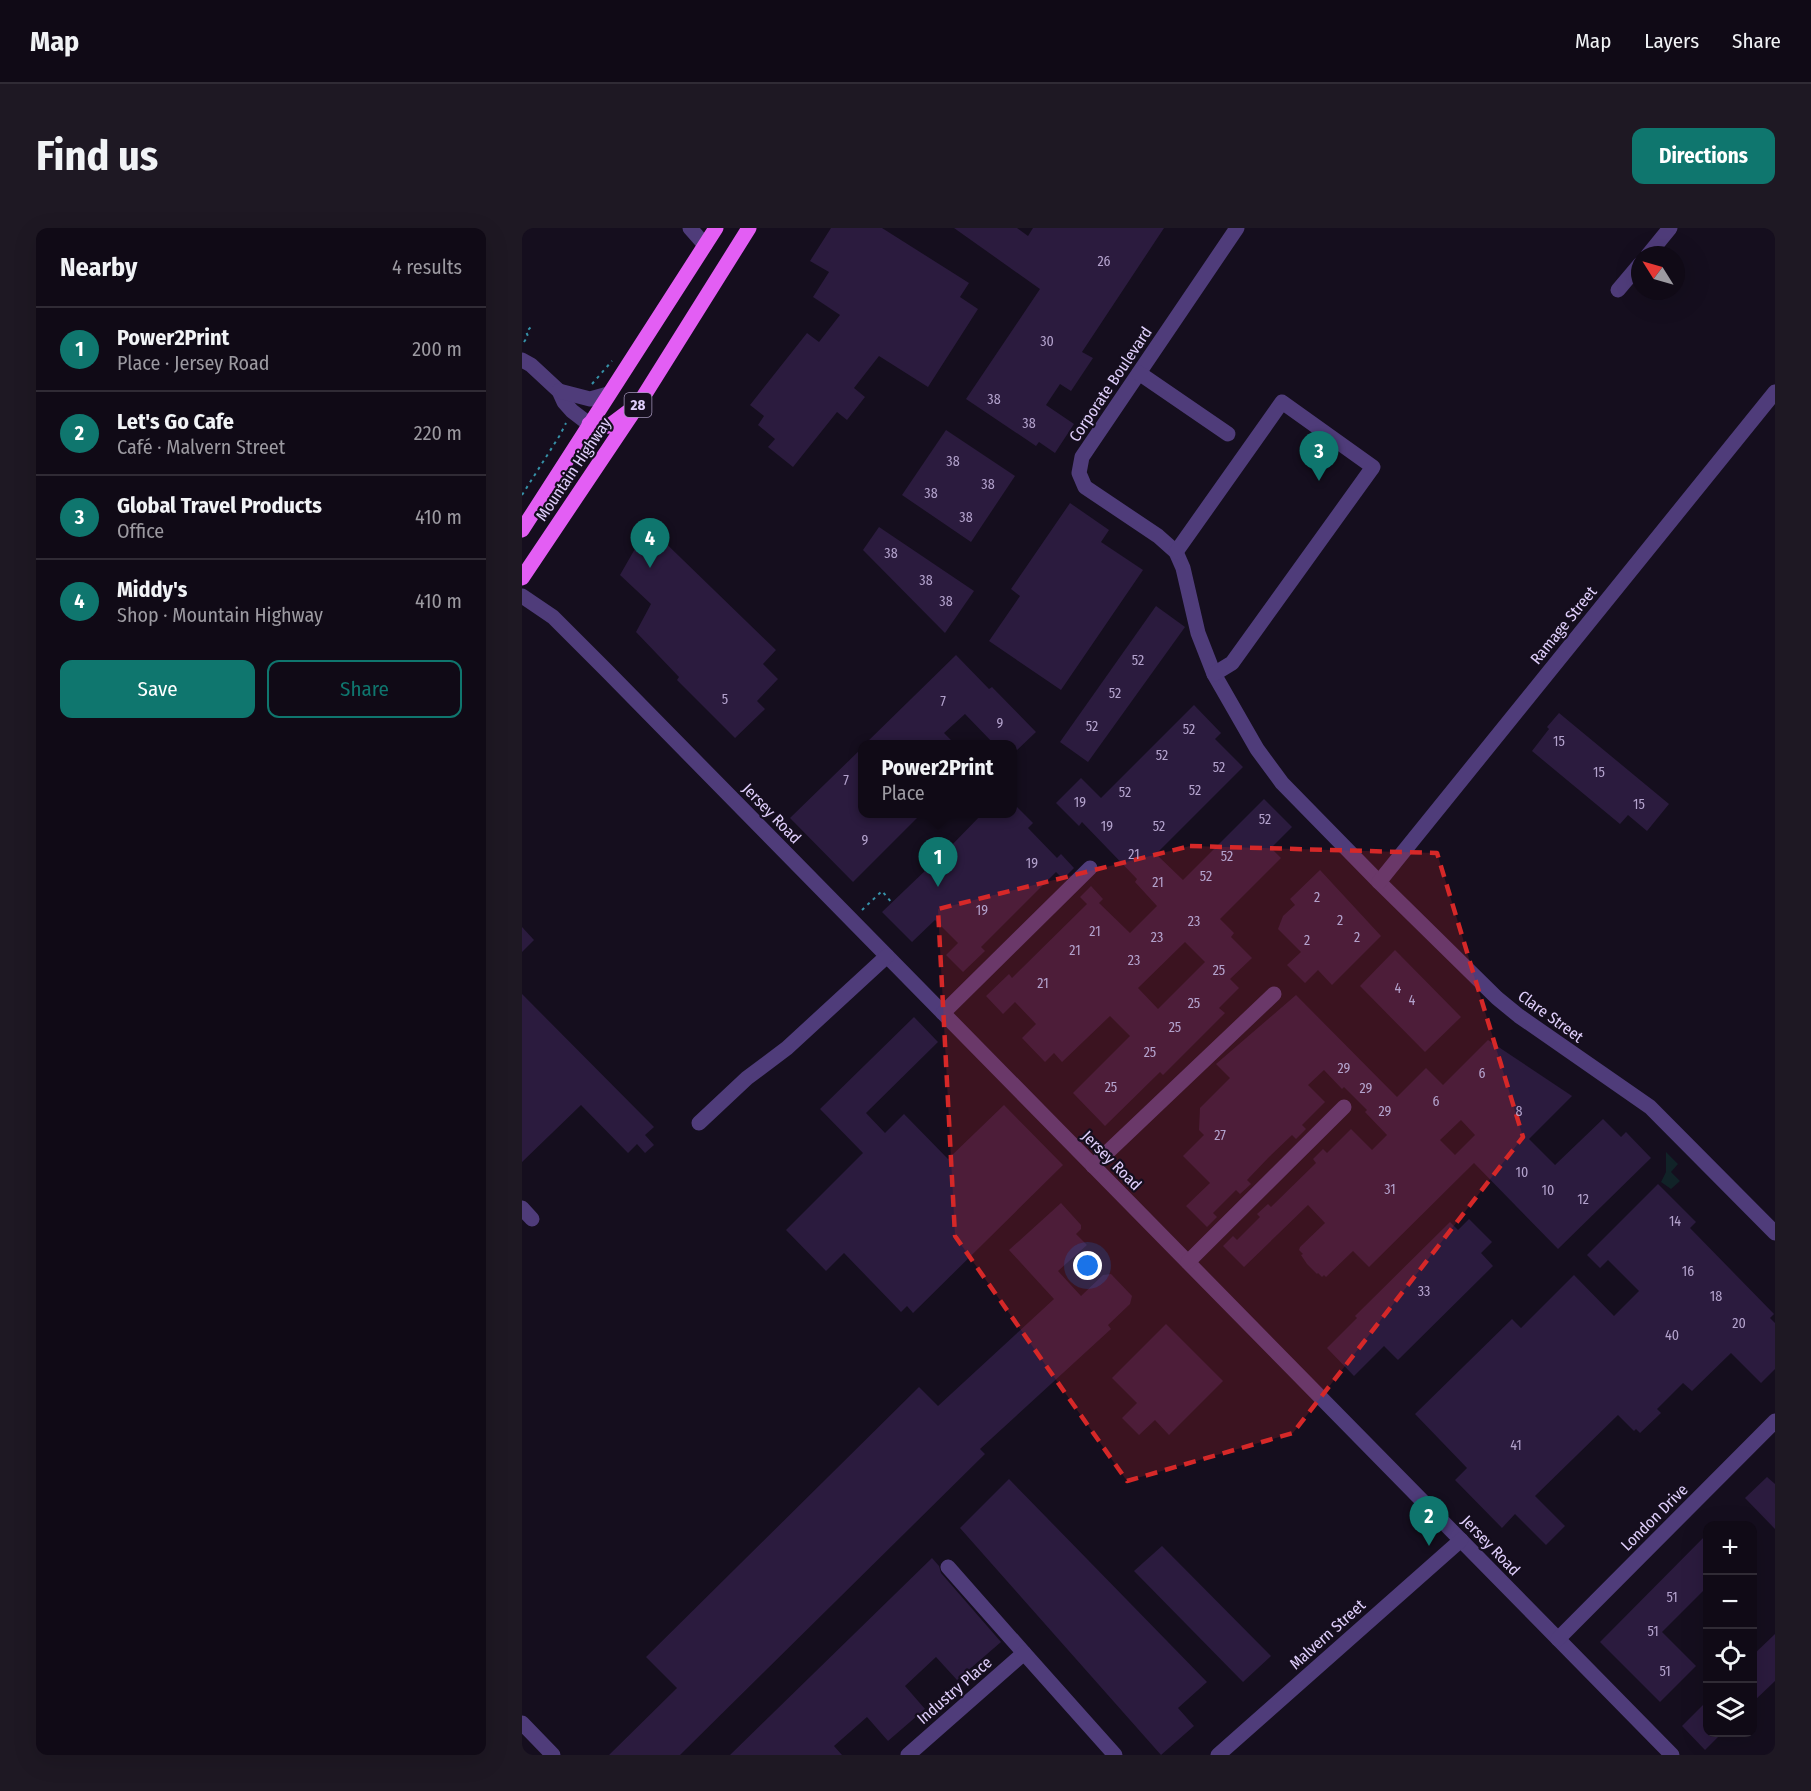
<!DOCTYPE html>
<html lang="en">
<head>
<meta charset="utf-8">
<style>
	body { margin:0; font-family:"Fira Sans Condensed",sans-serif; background:#1e1823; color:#f1f3f6 }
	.controls { position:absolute; right:18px; bottom:18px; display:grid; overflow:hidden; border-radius:12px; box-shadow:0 6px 24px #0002 }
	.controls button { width:54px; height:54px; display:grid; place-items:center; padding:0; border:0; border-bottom:2px solid #302b35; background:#100a16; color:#f1f3f6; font:30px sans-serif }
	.compass { position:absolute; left:1109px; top:18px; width:54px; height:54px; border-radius:50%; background:#100a16; box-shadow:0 6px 24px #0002; rotate:307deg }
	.you { position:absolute; left:566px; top:1038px; width:21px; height:21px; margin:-15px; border:4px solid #fff; border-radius:50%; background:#1a73e8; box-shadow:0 0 0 9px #1a73e833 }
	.badge { display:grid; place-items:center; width:39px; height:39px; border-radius:50%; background:#0f766e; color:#fff; font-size:20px; font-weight:700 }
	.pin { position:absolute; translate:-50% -50px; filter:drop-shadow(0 2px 3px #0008) }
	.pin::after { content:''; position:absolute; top:32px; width:21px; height:18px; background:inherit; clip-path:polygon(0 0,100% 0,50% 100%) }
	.popup { position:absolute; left:336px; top:512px; width:159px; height:78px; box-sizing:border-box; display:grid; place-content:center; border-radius:12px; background:#100a16; filter:drop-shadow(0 2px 4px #0005); font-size:20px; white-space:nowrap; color:#9c9aa1 }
	.popup b { font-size:22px; color:#f1f3f6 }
	.popup::after { content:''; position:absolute; left:50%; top:100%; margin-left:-12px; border:12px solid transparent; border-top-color:#100a16 }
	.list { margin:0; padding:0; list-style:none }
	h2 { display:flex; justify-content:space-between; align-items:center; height:78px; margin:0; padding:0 24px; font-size:26px }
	h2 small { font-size:20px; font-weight:400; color:#9c9aa1 }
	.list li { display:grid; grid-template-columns:39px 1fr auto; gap:18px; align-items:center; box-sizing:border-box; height:84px; padding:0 24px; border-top:2px solid #302b35 }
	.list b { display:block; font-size:22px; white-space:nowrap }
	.list p { margin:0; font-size:20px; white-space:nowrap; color:#9c9aa1 }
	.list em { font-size:20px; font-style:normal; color:#9c9aa1 }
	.actions { display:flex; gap:12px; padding:18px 24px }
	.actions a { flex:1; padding:14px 0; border:2px solid #0f766e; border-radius:12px; text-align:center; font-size:21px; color:#0f766e }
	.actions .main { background:#0f766e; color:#fff }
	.icon { flex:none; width:33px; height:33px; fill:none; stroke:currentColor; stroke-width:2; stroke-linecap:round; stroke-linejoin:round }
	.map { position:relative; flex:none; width:1253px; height:1527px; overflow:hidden; border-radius:12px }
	header { display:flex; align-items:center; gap:36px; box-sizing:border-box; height:84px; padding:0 30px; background:#100a16; border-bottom:2px solid #302b35 }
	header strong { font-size:28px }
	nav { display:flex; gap:33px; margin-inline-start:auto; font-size:21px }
	.intro { display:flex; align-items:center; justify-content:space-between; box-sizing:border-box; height:144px; padding:0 36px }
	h1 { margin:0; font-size:42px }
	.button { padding:15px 27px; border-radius:12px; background:#0f766e; color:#fff; font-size:21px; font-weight:700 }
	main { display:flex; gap:36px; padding:0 36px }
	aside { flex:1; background:#100a16; border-radius:12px; box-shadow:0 6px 24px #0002 }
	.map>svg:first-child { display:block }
	.green { fill:#112328 }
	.building { fill:#2b1b3e; fill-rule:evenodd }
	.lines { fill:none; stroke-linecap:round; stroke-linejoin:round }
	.path { stroke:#3691a8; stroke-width:2; stroke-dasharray:3 4.5; stroke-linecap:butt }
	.minor { stroke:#4f3c7a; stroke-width:15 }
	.major { stroke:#e35ef4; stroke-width:15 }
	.marked { fill:#d62828; fill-opacity:0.2; stroke:#d62828; stroke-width:4.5; stroke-dasharray:12 8; stroke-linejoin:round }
	.labels { text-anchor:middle; stroke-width:4.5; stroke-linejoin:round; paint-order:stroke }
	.number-label { font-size:14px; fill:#b3a2cc }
	.shield { fill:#150e1e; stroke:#a395b9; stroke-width:1.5 }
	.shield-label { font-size:15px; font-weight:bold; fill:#e0cffc }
	.street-label { font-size:16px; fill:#e0cffc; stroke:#150e1e }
</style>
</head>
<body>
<header>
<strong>Map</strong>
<nav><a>Map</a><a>Layers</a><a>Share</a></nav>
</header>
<div class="intro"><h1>Find us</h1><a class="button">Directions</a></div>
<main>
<aside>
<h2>Nearby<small>4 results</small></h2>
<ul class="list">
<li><span class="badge">1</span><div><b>Power2Print</b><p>Place · Jersey Road</p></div><em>200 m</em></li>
<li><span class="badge">2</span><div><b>Let's Go Cafe</b><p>Café · Malvern Street</p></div><em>220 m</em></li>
<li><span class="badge">3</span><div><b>Global Travel Products</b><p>Office</p></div><em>410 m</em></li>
<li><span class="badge">4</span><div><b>Middy's</b><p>Shop · Mountain Highway</p></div><em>410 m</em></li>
</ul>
<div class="actions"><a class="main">Save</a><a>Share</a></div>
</aside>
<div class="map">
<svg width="1253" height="1527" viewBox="0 0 1253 1527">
	<rect width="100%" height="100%" fill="#150e1e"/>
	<path class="green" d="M1144,924L1156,936L1149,944L1158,953L1149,961L1139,954L1144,944Z"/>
	<g class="building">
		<path d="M309,0H360L447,55L438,69L456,81L406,159L357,128L332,160L343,169L325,192L315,184L271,239L246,219L253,211L236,197L242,188L228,177L285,105L297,114L318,87L291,69L307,44L288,33Z"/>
		<path d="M432,0H495L506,8L511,0H642L560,124L571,130L549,163L538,156L524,177L552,196L533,225L517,214L514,218L444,171L518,61Z"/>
		<path d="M424,202L493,248L449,314L380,267Z"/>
		<path d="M548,275L587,302L579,314L621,342L539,462L467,413L498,368L489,361Z"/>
		<path d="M126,298L254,422L241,436L256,451L235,473L243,481L213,510L155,452L157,449L114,404L129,376L98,347Z"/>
		<path d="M357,299L452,363L423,405L341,322Z"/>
		<path d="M634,378L663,399L566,534L538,514Z"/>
		<path d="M434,427L467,461L470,459L514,504L494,523L491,516H472L443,486L422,505L433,516H343Z"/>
		<path d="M672,477L699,505L693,511L721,539L634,626L661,652L742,571L770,599L749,620L759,630L698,691L712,705L709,709L730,730L708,751L717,760L697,780L703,785L641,847L638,844L583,898L551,865L608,808L588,788L540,834L532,825L523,834L500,810L514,796L493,774L481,786L464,768L487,746L490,750L565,676L558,669L569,658L581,671L577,675L608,705L635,678L613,654L615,651L560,594L557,598L534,575L559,550L579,570ZM663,714L683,734L636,781L616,760Z"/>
		<path d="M1037,485L1147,576L1125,603L1106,587L1098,596L1010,523L1027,501L1025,499Z"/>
		<path d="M341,519V585H400L331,654L268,590Z"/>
		<path d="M491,575L511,595L506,600L535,630L539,626L552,640L541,651L534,644L459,719L463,723L441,744L424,727L436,715L413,692L390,714L360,684L407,639L410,642L429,624L426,621L461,585H491Z"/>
		<path d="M798,642L859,708L810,757L796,742L783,755L765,737L779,724L756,701L761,688L773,677L768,671Z"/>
		<path d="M0,699L12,712L0,724Z"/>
		<path d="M873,722L939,789L903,824L838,758Z"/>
		<path d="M0,766L132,899L123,907L132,917L123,925L115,916L106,925L59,877L0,934Z"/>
		<path d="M774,767L875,869L904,840L921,857L966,812L1050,868L1007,911L1033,937L1081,891L1099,909L1104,904L1129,930L1036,1021L952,935L847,1039L831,1023L804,1049L802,1047L800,1049L796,1045L795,1046L785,1036L779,1027L781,1026L777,1022L778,1019L803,995L786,977L722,1039L701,1018L711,1008L715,1012L738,989L735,986L746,976L749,979L794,935L791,931L801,921L805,925L829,901L850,922L865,907L843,884L845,882L822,859L820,861L802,842L786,857L803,874L780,897L784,901L774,911L770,907L747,929L725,952L729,956L718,966L714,962L691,985L695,989L685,999L664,978L688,955L661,928L682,907L677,902L678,880L708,850L694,836ZM939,892L953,907L933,927L918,912Z"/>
		<path d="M392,789L416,814L344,885L363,905L382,886L426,931L482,877L541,937L391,1085L385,1078L379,1084L322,1025L304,1043L264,1002L341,925L298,881Z"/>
		<path d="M1136,956L1174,994L1168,1000L1252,1086L1248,1090L1253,1095V1141L1239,1155L1209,1125L1170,1163L1161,1155L1135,1181L1139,1185L1118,1205L1114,1201L1112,1203L1096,1187L1013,1268L1043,1298L1024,1317L993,1286L980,1300L933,1252L945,1240L893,1186L990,1091L999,1100L1052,1047L1092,1088L1117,1063L1086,1032L1078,1040L1065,1027Z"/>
		<path d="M539,975L559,997V1001L554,1006L565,1017L536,1043L559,1068L581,1047L589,1046L610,1068L608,1076L586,1097L589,1101L458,1221L463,1226L158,1527H87L155,1460L124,1429L397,1159L416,1178L532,1071L487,1022Z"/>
		<path d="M947,991L970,1014L959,1025L971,1038L876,1132L862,1118L832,1148L805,1120L835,1090L833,1088L928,994L936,1002Z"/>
		<path d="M644,1096L701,1153L647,1207L633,1192L617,1207L600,1190L615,1175L590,1150Z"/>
		<path d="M1245,1249L1253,1256V1301L1223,1270Z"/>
		<path d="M487,1251L685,1454L656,1480L672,1498L639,1527L438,1300Z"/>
		<path d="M1185,1306V1359L1140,1404L1174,1438L1138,1474L1078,1414Z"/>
		<path d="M640,1318L749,1428L721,1454L612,1343Z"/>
		<path d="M410,1330L417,1338L419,1345L479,1414L435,1452L414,1429L383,1458L403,1481L366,1513L345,1489L312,1518L320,1527H208Z"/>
		<path d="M1253,1406V1453L1230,1475V1428Z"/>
		<path d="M1185,1473V1504H1201L1183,1522L1160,1498Z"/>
	</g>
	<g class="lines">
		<g class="path">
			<path d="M2,114L6,108L4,104L11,97"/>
			<path d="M70,156L90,133"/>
			<path d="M0,267L38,207L44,195"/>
			<path d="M854,622L859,627"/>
			<path d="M340,682L360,663L370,675"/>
		</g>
		<g class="minor">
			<path d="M168,0L183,17"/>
			<path d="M715,0L560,229L557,245L563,259L636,308L654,324L661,340L676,405L692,446L735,521L760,555L857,654L975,770L997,788L1128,879L1253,1005"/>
			<path d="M1126,27L1148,0"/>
			<path d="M1096,62L1118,36"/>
			<path d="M0,132L9,137L37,163L42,174L50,183L67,196"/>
			<path d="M617,145L706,206"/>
			<path d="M37,163L68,171L86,166"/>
			<path d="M654,324L760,174L851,239L710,435L692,446"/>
			<path d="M0,368L31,389L85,443L1150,1527"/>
			<path d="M857,654L1253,164"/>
			<path d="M421,785L568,640"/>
			<path d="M177,895L225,850L265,820L365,728"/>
			<path d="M571,938L752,766"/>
			<path d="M0,980L10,991"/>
			<path d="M666,1034L822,879"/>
			<path d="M426,1339L502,1425"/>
			<path d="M1036,1411L1253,1193"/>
			<path d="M0,1495L31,1527"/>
			<path d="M386,1527L502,1425L593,1527"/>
			<path d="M696,1527L939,1312"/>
		</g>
		<g class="major">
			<path d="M67,196L73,200L87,198L107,183"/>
			<path d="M0,302L194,0"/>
			<path d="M0,350L118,174L227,0"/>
		</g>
	</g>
	<path class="marked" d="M668,618L915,625L1001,909L771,1205L605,1253L433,1008L416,681Z"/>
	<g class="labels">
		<g class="number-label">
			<text x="582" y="38">26</text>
			<text x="525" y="118">30</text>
			<text x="472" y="176">38</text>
			<text x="507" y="200">38</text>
			<text x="431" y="238">38</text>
			<text x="466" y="261">38</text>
			<text x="409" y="270">38</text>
			<text x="444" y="294">38</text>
			<text x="369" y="330">38</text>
			<text x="404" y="357">38</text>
			<text x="424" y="378">38</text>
			<text x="616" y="437">52</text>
			<text x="593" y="470">52</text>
			<text x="203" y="476">5</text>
			<text x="421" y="478">7</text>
			<text x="478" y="500">9</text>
			<text x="570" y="503">52</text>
			<text x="667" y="506">52</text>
			<text x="1037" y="518">15</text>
			<text x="640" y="532">52</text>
			<text x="697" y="544">52</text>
			<text x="1077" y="549">15</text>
			<text x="324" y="557">7</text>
			<text x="673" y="567">52</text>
			<text x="603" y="569">52</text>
			<text x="558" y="579">19</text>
			<text x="1117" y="581">15</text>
			<text x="743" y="596">52</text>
			<text x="585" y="603">19</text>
			<text x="637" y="603">52</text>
			<text x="343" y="617">9</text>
			<text x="612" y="631">21</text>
			<text x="705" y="633">52</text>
			<text x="510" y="640">19</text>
			<text x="684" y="653">52</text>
			<text x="636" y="659">21</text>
			<text x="795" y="674">2</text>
			<text x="460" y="687">19</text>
			<text x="818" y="697">2</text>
			<text x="672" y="698">23</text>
			<text x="573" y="708">21</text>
			<text x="635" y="714">23</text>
			<text x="835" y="714">2</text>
			<text x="785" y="717">2</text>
			<text x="553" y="727">21</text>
			<text x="612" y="737">23</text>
			<text x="697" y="747">25</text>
			<text x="521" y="760">21</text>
			<text x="876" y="765">4</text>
			<text x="890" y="777">4</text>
			<text x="672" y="780">25</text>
			<text x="653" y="804">25</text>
			<text x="628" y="829">25</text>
			<text x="822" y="845">29</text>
			<text x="960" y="850">6</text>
			<text x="589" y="864">25</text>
			<text x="844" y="865">29</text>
			<text x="914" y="878">6</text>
			<text x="863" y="888">29</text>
			<text x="997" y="888">8</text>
			<text x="698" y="912">27</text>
			<text x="1000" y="949">10</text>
			<text x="868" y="966">31</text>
			<text x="1026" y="967">10</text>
			<text x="1061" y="976">12</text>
			<text x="1153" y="998">14</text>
			<text x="1166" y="1048">16</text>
			<text x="902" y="1068">33</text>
			<text x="1194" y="1073">18</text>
			<text x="1217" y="1100">20</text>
			<text x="1150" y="1112">40</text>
			<text x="994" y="1222">41</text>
			<text x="1150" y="1374">51</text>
			<text x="1131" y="1408">51</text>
			<text x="1143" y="1448">51</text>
		</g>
		<rect class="shield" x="102.5" y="165" width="27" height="24" rx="4.5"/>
		<g class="shield-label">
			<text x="116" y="182">28</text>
		</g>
		<g class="street-label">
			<text transform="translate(588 156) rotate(-56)" y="6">Corporate Boulevard</text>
			<text transform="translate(51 241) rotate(-56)" y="6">Mountain Highway</text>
			<text transform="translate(1041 397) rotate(-51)" y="6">Ramage Street</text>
			<text transform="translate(250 585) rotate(46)" y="6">Jersey Road</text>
			<text transform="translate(1029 788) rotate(36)" y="6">Clare Street</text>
			<text transform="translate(590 932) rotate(45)" y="6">Jersey Road</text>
			<text transform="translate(1132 1289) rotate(-45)" y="6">London Drive</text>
			<text transform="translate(969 1317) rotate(46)" y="6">Jersey Road</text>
			<text transform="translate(805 1406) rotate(-42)" y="6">Malvern Street</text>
			<text transform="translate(432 1462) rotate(-41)" y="6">Industry Place</text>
		</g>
	</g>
</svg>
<div class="controls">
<button>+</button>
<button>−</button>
<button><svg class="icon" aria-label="locate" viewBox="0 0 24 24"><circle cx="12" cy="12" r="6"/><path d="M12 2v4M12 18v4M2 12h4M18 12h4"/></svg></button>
<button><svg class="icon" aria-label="layers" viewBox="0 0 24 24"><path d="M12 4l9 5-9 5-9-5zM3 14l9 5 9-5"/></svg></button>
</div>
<svg class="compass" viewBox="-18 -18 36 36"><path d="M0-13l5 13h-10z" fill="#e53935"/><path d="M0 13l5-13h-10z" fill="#9c9aa1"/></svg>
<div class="you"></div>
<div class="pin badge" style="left:416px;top:659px">1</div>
<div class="popup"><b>Power2Print</b>Place</div>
<div class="pin badge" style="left:907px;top:1318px">2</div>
<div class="pin badge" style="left:797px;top:253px">3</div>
<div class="pin badge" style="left:128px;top:340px">4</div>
</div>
</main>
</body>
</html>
